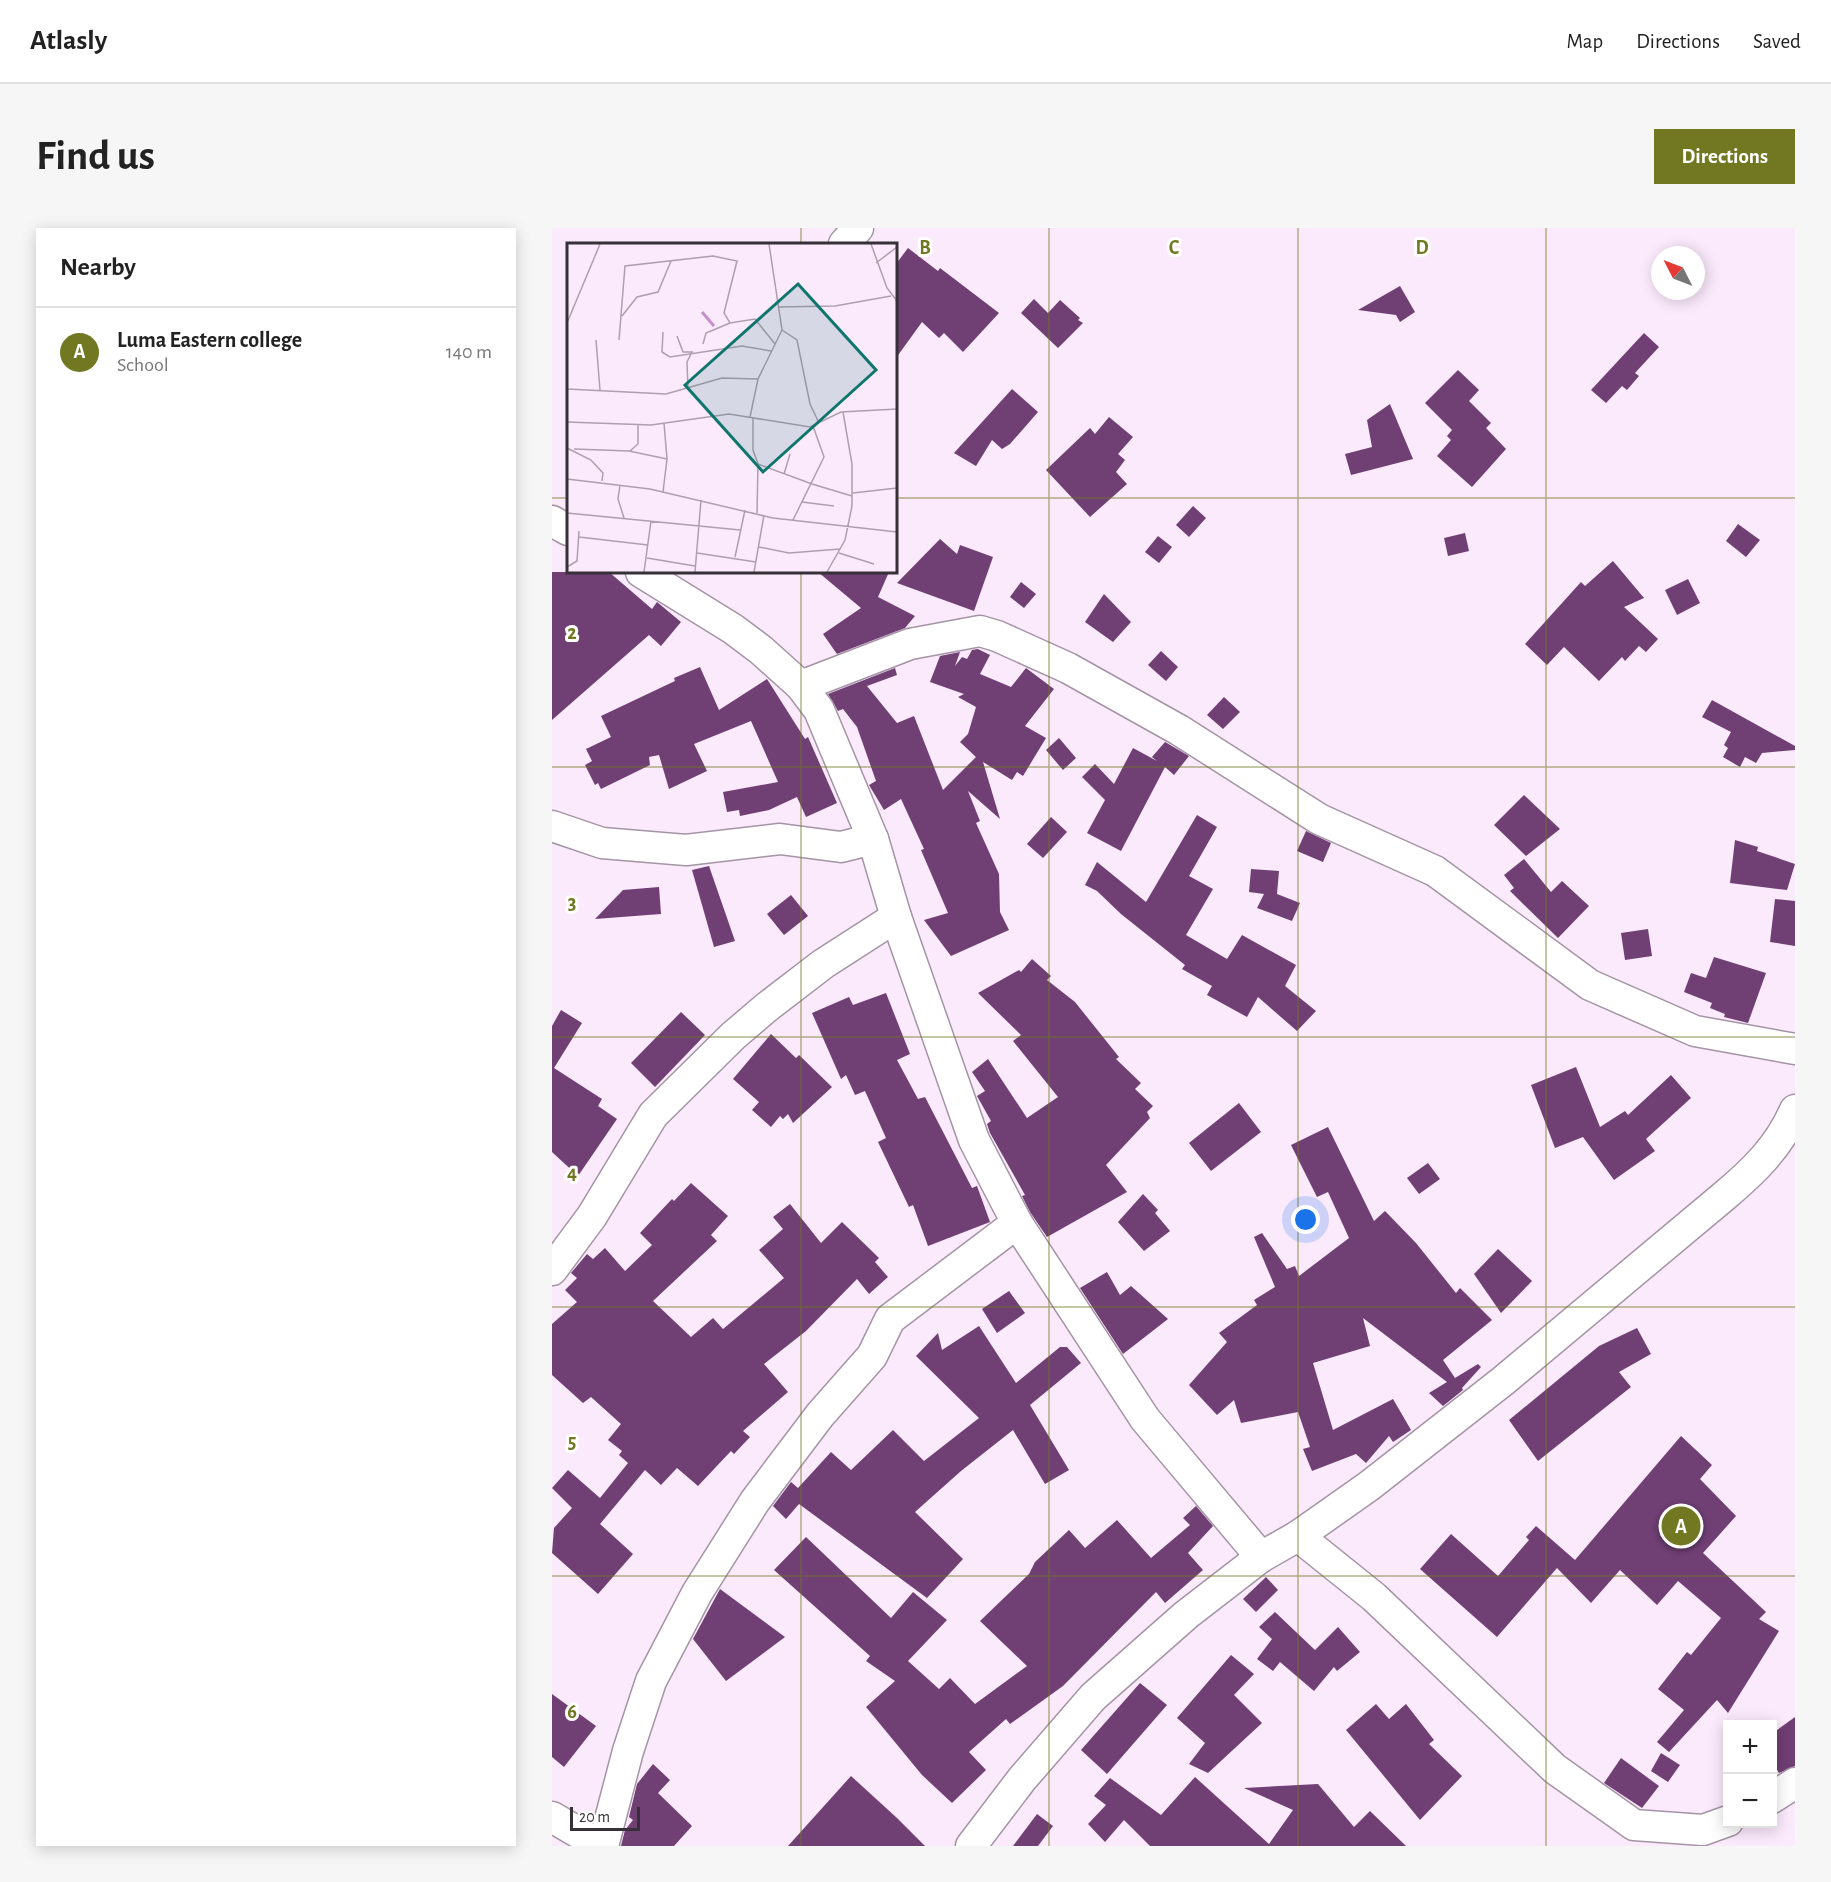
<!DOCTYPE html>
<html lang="en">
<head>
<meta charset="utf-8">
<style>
	body { margin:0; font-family:"Alegreya Sans",sans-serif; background:#f6f6f6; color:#222 }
	.controls { position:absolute; right:18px; bottom:18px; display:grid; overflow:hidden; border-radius:0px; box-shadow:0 3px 15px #0003 }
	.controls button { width:54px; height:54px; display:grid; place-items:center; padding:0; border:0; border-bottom:2px solid #e0e0e0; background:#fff; color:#222; font:30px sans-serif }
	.compass { position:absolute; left:1099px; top:18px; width:54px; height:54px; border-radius:50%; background:#fff; box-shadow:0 3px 15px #0003; rotate:312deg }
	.scale { position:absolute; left:18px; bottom:15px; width:70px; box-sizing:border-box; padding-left:6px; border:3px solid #373038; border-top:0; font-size:16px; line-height:21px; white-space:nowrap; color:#373038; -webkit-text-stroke:4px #fff; paint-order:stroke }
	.you { position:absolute; left:754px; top:992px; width:21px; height:21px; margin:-15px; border:4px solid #fff; border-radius:50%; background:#1a73e8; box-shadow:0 0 0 9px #1a73e833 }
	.badge { display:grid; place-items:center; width:39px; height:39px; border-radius:50%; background:#717821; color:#fff; font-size:20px; font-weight:700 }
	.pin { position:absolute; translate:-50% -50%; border:3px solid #fff; box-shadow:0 2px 6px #0006 }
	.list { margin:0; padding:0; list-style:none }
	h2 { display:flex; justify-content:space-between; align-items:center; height:78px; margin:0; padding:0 24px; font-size:26px }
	h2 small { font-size:20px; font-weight:400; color:#767676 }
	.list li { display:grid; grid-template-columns:39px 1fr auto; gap:18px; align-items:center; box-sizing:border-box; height:90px; padding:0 24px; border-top:2px solid #e0e0e0 }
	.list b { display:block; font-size:22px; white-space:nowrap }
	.list p { margin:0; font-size:20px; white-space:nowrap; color:#767676 }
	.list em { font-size:20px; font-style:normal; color:#767676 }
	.map { position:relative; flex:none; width:1243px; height:1618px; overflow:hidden; border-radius:0px }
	header { display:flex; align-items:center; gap:36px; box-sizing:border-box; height:84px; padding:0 30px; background:#fff; border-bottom:2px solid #e0e0e0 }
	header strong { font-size:28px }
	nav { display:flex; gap:33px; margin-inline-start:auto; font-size:21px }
	.intro { display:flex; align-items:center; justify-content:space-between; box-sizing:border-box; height:144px; padding:0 36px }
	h1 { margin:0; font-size:42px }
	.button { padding:15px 27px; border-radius:0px; background:#717821; color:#fff; font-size:21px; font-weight:700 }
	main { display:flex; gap:36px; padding:0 36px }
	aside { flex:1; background:#fff; border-radius:0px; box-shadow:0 3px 15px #0003 }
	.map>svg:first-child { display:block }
	.building { fill:#703f74 }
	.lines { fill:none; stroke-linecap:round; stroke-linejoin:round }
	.minor-casing { stroke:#a494a5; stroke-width:33 }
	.minor { stroke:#fff; stroke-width:30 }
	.grid { fill:none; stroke:#717821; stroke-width:1.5; stroke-opacity:0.55 }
	.inset-river { fill:none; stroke:#c58fc9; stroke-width:3 }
	.inset-road { fill:none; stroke:#ad9fae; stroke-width:1.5 }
	.view { fill:#0f766e; fill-opacity:0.15; stroke:#0f766e; stroke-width:3 }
	.inset-edge { fill:none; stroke:#373038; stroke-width:3 }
	.grid-label { font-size:20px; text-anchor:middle; font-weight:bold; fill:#717821; stroke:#fff; stroke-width:6; stroke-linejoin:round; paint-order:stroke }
</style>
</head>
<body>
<header>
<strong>Atlasly</strong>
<nav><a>Map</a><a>Directions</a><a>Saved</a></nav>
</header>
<div class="intro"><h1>Find us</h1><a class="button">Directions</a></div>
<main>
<aside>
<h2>Nearby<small></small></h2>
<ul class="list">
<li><span class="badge">A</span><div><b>Luma Eastern college</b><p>School</p></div><em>140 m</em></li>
</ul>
</aside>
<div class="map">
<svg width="1243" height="1618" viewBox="0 0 1243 1618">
	<rect width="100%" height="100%" fill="#fbe9fc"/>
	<g class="building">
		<path d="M356,20L386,43L388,40L447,85L411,124L392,105L387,110L370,94L344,130V36Z"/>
		<path d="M848,58L863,84L848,94L844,87L806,82Z"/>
		<path d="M482,71L496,85L508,72L528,90L526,92L531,95L506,120L469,85Z"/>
		<path d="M1092,105L1107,119L1083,145L1087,148L1075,162L1070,158L1054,175L1039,162Z"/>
		<path d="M906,142L927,162L917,173L939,195L934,200L954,221L920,259L885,228L899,212L895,208L900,202L873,175Z"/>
		<path d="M460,161L486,184L458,216L450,221L440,212L424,238L402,225Z"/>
		<path d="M838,176L861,231L799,247L793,226L820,219L815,192Z"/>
		<path d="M557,189L581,209L566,226L573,232L564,244L575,256L538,289L494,242L538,200L543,206Z"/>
		<path d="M641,278L654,290L637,309L624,297Z"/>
		<path d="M1186,296L1208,312L1194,329L1174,313Z"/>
		<path d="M913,305L917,323L896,328L892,310Z"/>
		<path d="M606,308L620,319L607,335L593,324Z"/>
		<path d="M388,311L405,326L408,317L441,329L422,383L345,355Z"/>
		<path d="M1061,333L1092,370L1072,379L1106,411L1094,424L1087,418L1073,433L1070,429L1047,453L1012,419L995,437L973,416L1029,354L1033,358Z"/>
		<path d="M0,344H57L100,381L105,374L129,394L109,418L97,407L0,492Z"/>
		<path d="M266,344H337L326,369L363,388L353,400L285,426L271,406L309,380Z"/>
		<path d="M1136,351L1148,375L1125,387L1113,362Z"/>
		<path d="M469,354L484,366L472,380L458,369Z"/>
		<path d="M552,366L579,394L561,414L533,394Z"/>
		<path d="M426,421L438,427L428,446L459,459L474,440L502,461L473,498L494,510L471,548L465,544L460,552L431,534L448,591L416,563L428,593L424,595L447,646L448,684L457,702L399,728L372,692L396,685L369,622L372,621L349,571L332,582L317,557L324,553L305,499L291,481L286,483L276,466L343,440L345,447L315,458L345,495L362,488L391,562L424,529L408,514L416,506L424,479L406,469L412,466L378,454L388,428L408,424L403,438L410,429L415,431L420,422Z"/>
		<path d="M609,423L626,439L614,453L596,437Z"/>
		<path d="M148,439L167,482L215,451L253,511L256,509L285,575L254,589L245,569L217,582L188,588L187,582L175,584L171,564L226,554L199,493L142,516L155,543L117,561L107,527L97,529L98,537L49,561L46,555L43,557L33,537L40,533L34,521L59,509L49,488L123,453L122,450Z"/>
		<path d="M672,469L688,484L671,501L655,487Z"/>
		<path d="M1160,472L1243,518V522L1210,525L1204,535L1193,529L1188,539L1171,529L1176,520L1172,517L1179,504L1150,489Z"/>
		<path d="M507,510L524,530L511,542L494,522Z"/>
		<path d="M613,514L637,528L622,547L613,539L569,623L535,605L553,572L530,549L543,536L562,556L581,520L605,533L600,529Z"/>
		<path d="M972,567L1008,601L974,628L942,597Z"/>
		<path d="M645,587L665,599L637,648L661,661L634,707L675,731L690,707L744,737L733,758L764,783L745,803L706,769L695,789L655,767L660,758L630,741L633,737L569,686L545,663L533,657L545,634L594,674Z"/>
		<path d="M499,589L515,604L491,630L475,616Z"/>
		<path d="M754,603L779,615L771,634L745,623Z"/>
		<path d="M1183,612L1206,619L1205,623L1243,636L1235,662L1178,655Z"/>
		<path d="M972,631L999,664L1010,653L1037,678L1006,710L958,663L962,660L952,647Z"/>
		<path d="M157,638L183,713L162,719L140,642Z"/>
		<path d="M699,641L727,643L725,666L748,675L740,693L705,680L712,666L697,664Z"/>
		<path d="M107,659L109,686L43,691L71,662Z"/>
		<path d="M239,667L256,688L232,707L215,686Z"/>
		<path d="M1223,671L1243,673V718L1218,714Z"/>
		<path d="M1096,701L1100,728L1073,732L1069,705Z"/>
		<path d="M1162,729L1214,745L1196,795L1172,789L1173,786L1158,780L1160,775L1132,764L1139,745L1154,750Z"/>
		<path d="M480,731L499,748L495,752L523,774L567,829L564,831L589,855L583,861L601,878L595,884L598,890L554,937L575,964L495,1009L478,984L470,968L473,967L438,905L435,896L439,893L425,868L433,863L420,844L436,831L475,890L506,869L461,813L469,807L426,765L467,742L469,744Z"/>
		<path d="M334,765L358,826L345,832L366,871L373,869L420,960L425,958L438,994L376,1018L361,977L357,979L326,914L334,910L313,863L303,867L294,847L289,851L260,785L297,769L301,777Z"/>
		<path d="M9,782L30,795L2,840L50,871L46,878L65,891L26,948L0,924V798Z"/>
		<path d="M129,784L153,807L103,859L79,835Z"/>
		<path d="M219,806L244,830L247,827L280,859L241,895L236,886L231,891L228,888L219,899L200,882L207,874L181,851Z"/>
		<path d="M1024,839L1048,899L1073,883L1076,887L1119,847L1139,870L1094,911L1103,923L1062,952L1031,909L1003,920L979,857Z"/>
		<path d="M687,875L709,904L659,943L637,915Z"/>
		<path d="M776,899L822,993L833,983L864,1015L904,1065L908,1060L940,1092L891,1132L903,1150L926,1136L929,1139L910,1160L911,1162L891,1178L877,1165L895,1154L811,1090L818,1118L761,1135L781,1202L841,1171L859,1202L841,1214L837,1208L814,1235L804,1226L760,1243L751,1221L758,1219L746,1184L689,1195L682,1172L665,1187L637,1157L675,1114L667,1105L705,1077L702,1072L723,1059L702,1009L710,1005L735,1041L743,1038L747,1048L797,1010L776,964L765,969L739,917Z"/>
		<path d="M876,935L888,951L867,966L855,950Z"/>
		<path d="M139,955L176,988L159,1007L165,1013L101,1073L139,1109L161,1090L171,1101L232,1050L207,1022L231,1001L221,989L238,976L269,1015L290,994L327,1030L323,1034L336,1049L317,1066L305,1051L254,1103L212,1136L236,1164L191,1203L198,1209L182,1226L179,1223L146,1258L125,1240L109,1257L93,1242L48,1296L81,1326L46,1366L0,1325L2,1300L20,1280L0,1260L16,1242L48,1270L76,1235L67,1227L70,1223L56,1212L69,1196L39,1169L31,1175L0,1147V1096L25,1074L13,1062L25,1050L19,1045L35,1026L41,1031L53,1020L73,1043L100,1017L88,1005L120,971L122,973Z"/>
		<path d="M591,966L606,982L603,985L618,1003L592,1023L566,994Z"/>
		<path d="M946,1021L980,1053L949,1085L922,1046Z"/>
		<path d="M555,1044L568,1067L579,1058L616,1091L571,1126L528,1060Z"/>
		<path d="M457,1063L473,1085L445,1105L430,1081Z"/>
		<path d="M427,1098L464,1155L508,1119H515L529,1135L478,1177L517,1242L493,1256L461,1202L409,1243L363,1284L411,1331L375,1370L247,1276L234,1291L221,1278L239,1254L246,1260L279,1224L299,1242L341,1202L372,1233L427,1190L364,1128L386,1105L390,1122Z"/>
		<path d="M1085,1100L1099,1126L1067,1144L1079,1159L986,1233L957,1192L1047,1118Z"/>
		<path d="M1129,1208L1160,1237L1148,1251L1184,1288L1151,1325L1214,1384L1207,1391L1227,1403L1176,1485L1165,1472L1117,1524L1105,1514L1132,1482L1106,1461L1135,1424L1139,1427L1169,1390L1126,1353L1105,1377L1068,1342L1039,1375L1005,1340L945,1409L868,1341L899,1306L946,1348L977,1312L974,1309L984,1298L1023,1332Z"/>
		<path d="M644,1278L661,1298L636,1325L651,1342L613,1375L604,1364L511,1458L458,1496L454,1491L417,1524L434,1542L400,1575L370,1547L314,1479L343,1453L314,1433L318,1428L222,1342L254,1309L339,1390L361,1364L395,1392L356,1433L387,1461L398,1450L423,1476L475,1438L428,1393L477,1346L483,1334L517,1302L533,1320L565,1292L599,1330L638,1297L631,1290Z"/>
		<path d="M714,1349L726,1362L704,1384L691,1371Z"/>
		<path d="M168,1361L233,1409L174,1453L141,1411Z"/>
		<path d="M723,1384L763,1422L786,1399L808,1424L785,1443L782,1439L762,1463L728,1434L721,1443L705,1431L720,1411L707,1399Z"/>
		<path d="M679,1427L702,1446L682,1467L710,1495L656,1545L637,1536L653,1515L625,1490Z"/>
		<path d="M588,1455L615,1477L555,1546L529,1522Z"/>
		<path d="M0,1466L44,1498L12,1539L0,1529Z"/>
		<path d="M824,1476L837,1491L854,1476L882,1512L877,1516L910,1548L868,1592L794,1502Z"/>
		<path d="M1243,1489V1538L1227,1545L1221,1535V1505Z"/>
		<path d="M1109,1525L1128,1537L1116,1554L1099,1543Z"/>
		<path d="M1069,1530L1107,1558L1090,1580L1052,1555Z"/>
		<path d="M101,1536L118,1552L106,1565L140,1598L122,1618H69L73,1602L81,1592L77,1589L85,1556Z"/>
		<path d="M299,1548L345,1590L373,1618H236Z"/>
		<path d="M643,1549L717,1616L741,1582L692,1560L766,1556L802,1599L818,1583L854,1618H598L572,1592L553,1614L536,1596L554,1577L542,1568L558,1550L609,1587Z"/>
		<path d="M485,1586L501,1598L486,1618H461Z"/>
	</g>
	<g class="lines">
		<defs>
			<g id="minor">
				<path d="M292,16L306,0"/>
				<path d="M0,293L16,302"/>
				<path d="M89,344L181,401L209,422L249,458L267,482L321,611L344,689L422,912L465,995L593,1191L709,1329"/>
				<path d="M249,458L358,416L428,403L445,408L516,440L627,502L767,591L883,643L1038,757L1143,803L1243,821"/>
				<path d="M0,598L50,615L134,622L228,611L289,619L321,611"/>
				<path d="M0,1042L40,988L101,887L181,808L215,779L271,736L344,689"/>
				<path d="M746,1308L822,1369L1003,1541L1082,1597L1151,1602L1176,1593"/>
				<path d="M1220,1570L1243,1555"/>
				<path d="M0,1589L49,1618"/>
				<path d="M51,1618L76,1523L99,1453L145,1365L203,1273L268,1187L320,1128L338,1091L465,995"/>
				<path d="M419,1618L470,1551L541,1469L634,1387L709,1329L746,1308L817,1258L951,1153L1171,969C1201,944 1227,919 1243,882"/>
			</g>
		</defs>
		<use href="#minor" class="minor-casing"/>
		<use href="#minor" class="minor"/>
	</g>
	<path class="grid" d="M249,0V16M497,0V1618M746,0V1618M994,0V1618M0,270H16M344,270H1243M249,344V1618M0,539H1243M0,809H1243M0,1079H1243M0,1348H1243"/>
	<g transform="translate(15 15)">
		<rect width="330" height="330" fill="#fbe9fc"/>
		<path class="inset-river" d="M135,69L147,83"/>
		<path class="inset-road" d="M304,1L320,45L330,58M309,20L330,4M211,64L268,63L324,53M55,73L70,54L91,49L104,18M0,80L33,1M215,87L230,97L243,161L252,180M96,89L95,109L103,114L175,103L204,108M110,93L116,109H125L120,119L121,146M29,97L33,147M52,97L58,23L146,13L170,18L157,70L163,80L188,76L208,101M136,101L139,90L163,80M0,146L99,151L155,135L191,136M183,174L191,136L215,87L202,1M186,175V207L191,221L190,270M0,179L84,182L162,171L243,184L274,169L330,166M0,205L24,217L36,230L35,238M7,206L62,208L100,216M63,208L71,201V181M191,221L245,241M217,231L223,211M0,236L83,246L206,275L330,289M245,241L285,253M53,242L51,256L57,275M96,249L100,216L97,180M286,250L330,245M235,259L267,263M0,270L173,287M226,277L257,214L246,183M12,294L81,302M192,304L222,310L273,306M130,310L189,319M272,310L307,321M168,314L178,267M80,315L128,323M0,324L10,318L12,288M77,329L84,278M128,329L134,257M187,329L197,272M260,329L278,297L285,263V221L276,169"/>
		<path class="view" d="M231,41L309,127L196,229L118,142Z"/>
		<rect width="330" height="330" class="inset-edge"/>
	</g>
	<g class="grid-label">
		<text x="373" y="26">B</text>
		<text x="622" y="26">C</text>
		<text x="870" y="26">D</text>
		<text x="20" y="411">2</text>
		<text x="20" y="681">3</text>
		<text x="20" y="951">4</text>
		<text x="20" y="1220">5</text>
		<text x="20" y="1490">6</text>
	</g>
</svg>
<div class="controls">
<button>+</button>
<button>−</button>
</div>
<svg class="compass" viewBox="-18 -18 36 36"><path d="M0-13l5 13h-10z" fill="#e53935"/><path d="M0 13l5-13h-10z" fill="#767676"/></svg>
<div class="scale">20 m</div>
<div class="you"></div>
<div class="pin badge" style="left:1129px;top:1298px">A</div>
</div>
</main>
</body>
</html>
